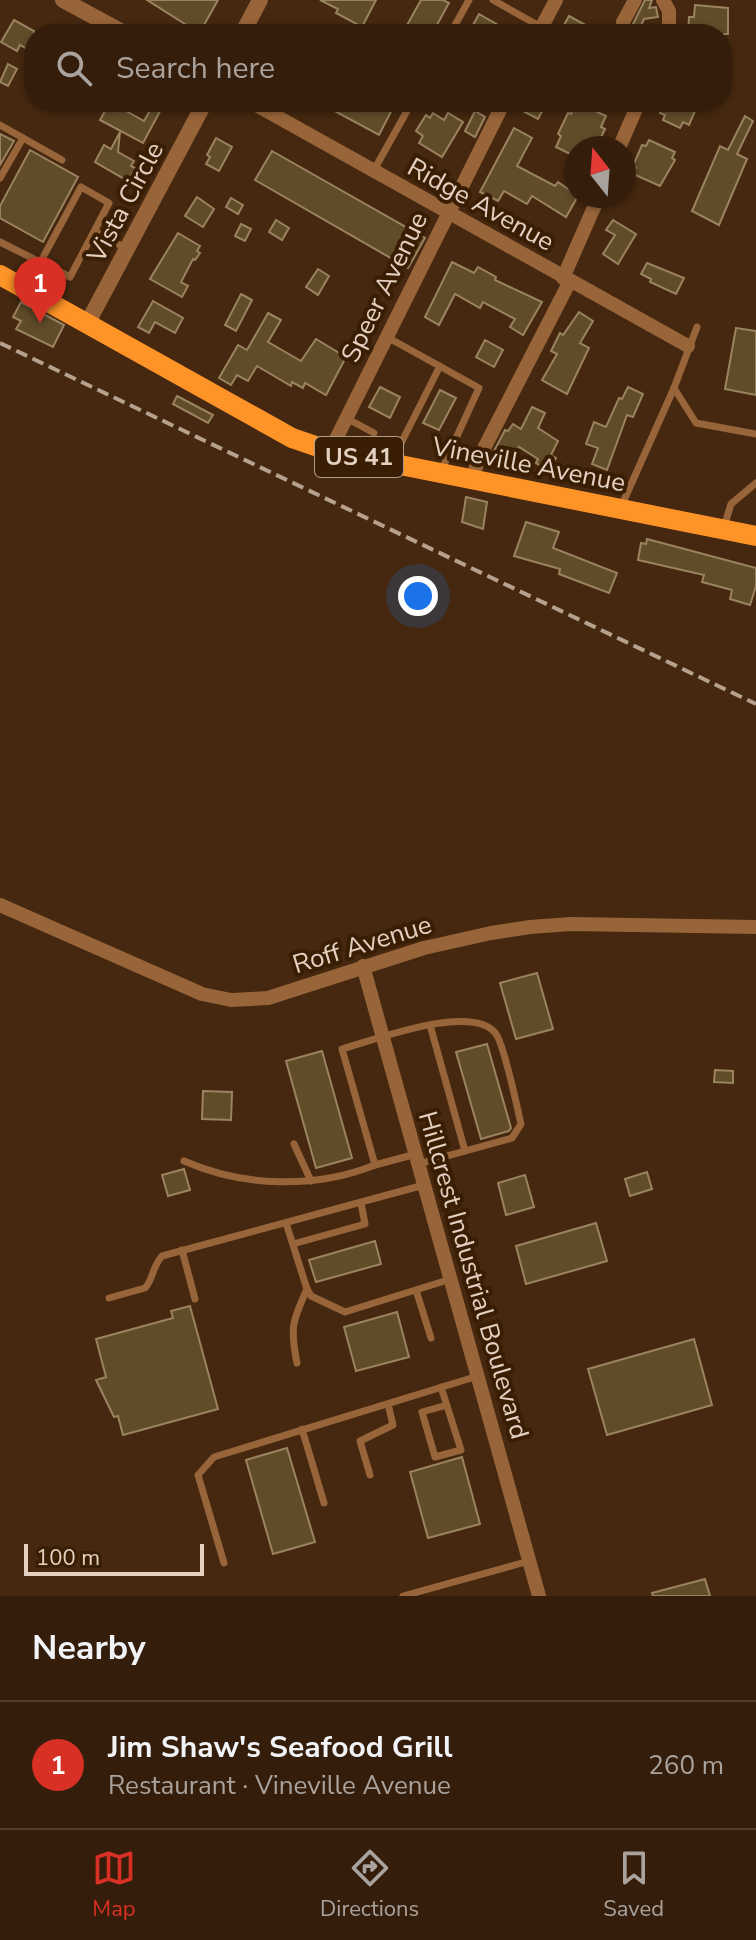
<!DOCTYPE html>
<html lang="en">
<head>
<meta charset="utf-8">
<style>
	body { margin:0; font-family:"Nunito Sans",sans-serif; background:#3c2714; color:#f1f3f6 }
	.compass { position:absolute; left:564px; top:136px; width:72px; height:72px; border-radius:50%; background:#341e0b; box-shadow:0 2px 6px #0004; rotate:343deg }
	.scale { position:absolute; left:24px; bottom:20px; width:180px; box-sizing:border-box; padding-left:8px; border:4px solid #e3d0c1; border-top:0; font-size:22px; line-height:28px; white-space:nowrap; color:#e3d0c1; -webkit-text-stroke:6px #3a1e04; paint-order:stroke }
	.you { position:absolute; left:418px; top:596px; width:28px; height:28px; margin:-20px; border:6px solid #fff; border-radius:50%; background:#1a73e8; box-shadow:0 0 0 12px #1a73e833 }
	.badge { display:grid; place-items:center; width:52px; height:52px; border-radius:50%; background:#d93025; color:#fff; font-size:26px; font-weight:700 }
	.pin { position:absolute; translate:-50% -66px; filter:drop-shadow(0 2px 4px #0008) }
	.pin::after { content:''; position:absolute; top:42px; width:28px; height:24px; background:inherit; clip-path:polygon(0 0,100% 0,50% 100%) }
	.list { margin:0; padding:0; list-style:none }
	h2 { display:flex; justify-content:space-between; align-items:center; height:104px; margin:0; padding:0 32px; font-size:34px }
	h2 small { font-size:26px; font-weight:400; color:#a9a29d }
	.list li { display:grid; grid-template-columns:52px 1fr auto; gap:24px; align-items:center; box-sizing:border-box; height:128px; padding:0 32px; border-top:2px solid #4e3c2c }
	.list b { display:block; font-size:30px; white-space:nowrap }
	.list p { margin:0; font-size:26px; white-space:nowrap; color:#a9a29d }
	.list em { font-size:26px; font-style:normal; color:#a9a29d }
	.icon { flex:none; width:44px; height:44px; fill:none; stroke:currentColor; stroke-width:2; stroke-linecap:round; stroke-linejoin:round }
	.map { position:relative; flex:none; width:756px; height:1596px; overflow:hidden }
	.search { position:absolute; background:#341e0b; box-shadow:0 2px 6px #0004; left:24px; right:24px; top:24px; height:88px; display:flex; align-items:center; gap:20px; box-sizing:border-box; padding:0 28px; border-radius:32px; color:#a9a29d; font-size:30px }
	.sheet { height:232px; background:#341e0b }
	nav { display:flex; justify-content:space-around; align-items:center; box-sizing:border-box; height:112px; border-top:2px solid #4e3c2c; background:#341e0b; font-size:22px; color:#a9a29d }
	nav a { display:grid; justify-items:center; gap:4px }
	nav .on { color:#d93025 }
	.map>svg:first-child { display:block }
	.building { fill:#614c29; stroke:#9a835f; stroke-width:2 }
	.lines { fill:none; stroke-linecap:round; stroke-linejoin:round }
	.service { stroke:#986439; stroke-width:7 }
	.minor { stroke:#986439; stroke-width:14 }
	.tertiary { stroke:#986439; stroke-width:16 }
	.primary { stroke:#fe9327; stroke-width:20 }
	.rail { stroke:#b6a08e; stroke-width:4; stroke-dasharray:12 6; stroke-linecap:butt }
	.labels { text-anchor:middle; stroke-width:8; stroke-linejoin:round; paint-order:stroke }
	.shield { fill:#3a1e04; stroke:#b09b88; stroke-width:2 }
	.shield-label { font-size:24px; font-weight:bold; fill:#e3d0c1 }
	.street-label { font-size:26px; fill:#e3d0c1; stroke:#3a1e04 }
</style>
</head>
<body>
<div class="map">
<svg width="756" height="1596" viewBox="0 0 756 1596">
	<rect width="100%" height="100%" fill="#45280f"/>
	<g class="building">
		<path d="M147,0H218L199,34H183L188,26Z"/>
		<path d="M320,0H376L362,27L336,13L338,9Z"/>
		<path d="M421,0H443L449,3L432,34H402Z"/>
		<path d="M645,0H652L649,8L656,7L658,17L644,19L639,30L634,28L633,24Z"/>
		<path d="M695,5L728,8V34H688L689,17H694Z"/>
		<path d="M479,14L514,34H468Z"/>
		<path d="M569,16L589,27L585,34H559Z"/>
		<path d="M14,20L34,31V53L20,45L17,51L1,42Z"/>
		<path d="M8,64L17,69L8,86L0,82Z"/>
		<path d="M110,102L144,121L155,102H165L143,143L100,120Z"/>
		<path d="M318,102H396L379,135Z"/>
		<path d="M514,102H547L538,119L513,106Z"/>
		<path d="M576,102L606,116L601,127L605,129L596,148H576V157L556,147L561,136L558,134L568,113L571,114Z"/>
		<path d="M665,102H699L689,125L683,122L680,128L663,120L665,115L660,113Z"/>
		<path d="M475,111L485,117L475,137L465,131Z"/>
		<path d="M433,113L444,120L448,113L463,122L442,157L419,143L423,136L416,131L426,115L430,118Z"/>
		<path d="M745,116L753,121L737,154L747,159L719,225L692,211L720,146L728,150Z"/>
		<path d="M514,128L532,138L517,166L555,186L558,182L578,196L566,217L532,196L527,204L504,191L498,201L480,192Z"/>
		<path d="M120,132L118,152L134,161L131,166L135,168L128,181L95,162L104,145L111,149Z"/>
		<path d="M0,134L14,141L0,165Z"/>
		<path d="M216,138L232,147L219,171L206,164L210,157L207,155Z"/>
		<path d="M649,140L675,152L672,158L675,160L660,186L633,174L636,167L633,166L642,145L646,146Z"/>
		<path d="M30,150L78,177L43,242L0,218V206Z"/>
		<path d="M272,151L425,238L408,268L255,180Z"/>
		<path d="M197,197L214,209L203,227L185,216Z"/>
		<path d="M231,198L243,205L238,214L226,207Z"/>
		<path d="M276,220L289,228L282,240L269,232Z"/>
		<path d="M613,220L636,234L618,264L603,254L615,235L606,230Z"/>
		<path d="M241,224L251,229L245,241L235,236Z"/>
		<path d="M178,233L200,246L197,251L200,253L195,260L193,259L181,282L188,286L182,297L150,279Z"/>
		<path d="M452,262L474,273L478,267L496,277L495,280L542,302L523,335L510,327L515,319L483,302L480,308L455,294L439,325L425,317Z"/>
		<path d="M647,263L684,278L676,294L650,282L651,279L641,274Z"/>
		<path d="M318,269L329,276L318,295L306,287Z"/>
		<path d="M241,294L252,300L236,331L225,325Z"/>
		<path d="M153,301L183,318L175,333L155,322L149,333L138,327Z"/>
		<path d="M21,302L64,325L53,347L16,329L21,321L13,317Z"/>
		<path d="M579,312L593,321L580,343L589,348L567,394L542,380L557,354L551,351L560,333L563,335Z"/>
		<path d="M268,313L281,320L268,342L301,361L316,339L346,357L326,395L305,383L303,388L292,382L291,386L257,366L248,381L237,375L231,385L219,378L238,345L247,350Z"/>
		<path d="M736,328L756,331V395L725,389Z"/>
		<path d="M485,340L503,350L494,367L476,357Z"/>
		<path d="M380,387L400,397L390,418L369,407Z"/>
		<path d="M628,387L643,394L633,417L627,415L607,470L592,464L598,448L586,444L594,422L606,427L619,398L622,399Z"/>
		<path d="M440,390L456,398L439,430L423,423Z"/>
		<path d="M177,396L213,415L208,423L173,404Z"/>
		<path d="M532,407L545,413L538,428L558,441L551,455L556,458L548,471L536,463L538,459L519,447L512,459L494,451L505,430L508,431L513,424L521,429Z"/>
		<path d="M466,497L487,502L483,529L462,522Z"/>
		<path d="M526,522L559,532L553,548L617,573L609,593L559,574L560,569L514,556Z"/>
		<path d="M647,539L756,568V586L750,605L730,599L732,590L702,582L704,575L638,560L641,543L646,544Z"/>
		<path d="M537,973L553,1029L516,1039L500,983Z"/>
		<path d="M487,1044L511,1128L509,1131L481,1139L456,1052Z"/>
		<path d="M322,1051L352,1158L316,1168L286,1061Z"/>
		<path d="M715,1070L733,1071V1083L714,1082Z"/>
		<path d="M203,1091L232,1092L231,1120L202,1119Z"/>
		<path d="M184,1169L190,1190L168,1196L162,1175Z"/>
		<path d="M647,1172L652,1189L630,1196L625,1179Z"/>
		<path d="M525,1175L534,1207L506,1215L498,1183Z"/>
		<path d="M596,1223L607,1261L526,1284L516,1246Z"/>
		<path d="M375,1241L381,1264L316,1282L309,1260Z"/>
		<path d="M190,1306L218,1409L123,1435L118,1416L114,1417L96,1380L106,1377L96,1339L173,1318L171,1311Z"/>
		<path d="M397,1312L409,1357L356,1371L344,1327Z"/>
		<path d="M694,1339L712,1405L607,1435L588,1369Z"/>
		<path d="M287,1448L315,1542L273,1554L246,1460Z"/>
		<path d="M462,1457L480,1524L428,1538L410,1472Z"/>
		<path d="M705,1579L710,1596H653L652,1593Z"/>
	</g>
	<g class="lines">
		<g class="service">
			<path d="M493,0L541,27"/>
			<path d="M450,34L469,0"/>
			<path d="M0,125L62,160"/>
			<path d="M374,170L412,102"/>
			<path d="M0,178L23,138"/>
			<path d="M95,231L127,249"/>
			<path d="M0,242L70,277L109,203L81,187L27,287"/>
			<path d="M387,337L479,388L441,471"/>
			<path d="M674,388L696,423L756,434"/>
			<path d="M346,418L374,433"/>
			<path d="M392,461L440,366"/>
			<path d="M621,507L674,388L697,327"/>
			<path d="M724,527L731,504L756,483"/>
			<path d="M430,1025L465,1151"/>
			<path d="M294,1144L311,1181"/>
			<path d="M416,1154L375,1165L342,1049C374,1040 474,1002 496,1034C504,1045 517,1106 521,1124L512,1138L418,1164"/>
			<path d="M184,1161C243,1187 315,1189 375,1165"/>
			<path d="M286,1223L307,1289L311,1296L345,1312L451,1279"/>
			<path d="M293,1244L365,1224L361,1203"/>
			<path d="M182,1250L195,1299"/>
			<path d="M416,1290L431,1338"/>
			<path d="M109,1298L145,1288C153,1280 152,1267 162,1256L424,1185"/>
			<path d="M297,1363C290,1328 292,1322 307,1289"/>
			<path d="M441,1387L461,1450L435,1457L422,1412L447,1405"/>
			<path d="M302,1429L324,1503"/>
			<path d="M370,1475L360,1441L393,1425L388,1404"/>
			<path d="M224,1563L198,1475L214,1457L478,1376"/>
			<path d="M403,1596L529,1561"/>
		</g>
		<g class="minor">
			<path d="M663,0L669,11V34"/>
			<path d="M538,34L556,0"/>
			<path d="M625,34L623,22L635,0"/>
			<path d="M251,102L688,346"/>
			<path d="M619,148L639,102"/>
			<path d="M563,278L599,196"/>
			<path d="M330,451L504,102"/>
			<path d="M472,480L478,460L570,281"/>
			<path d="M0,905L202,994L231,1000L268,998L424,948L491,933L530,927L571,924L756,927"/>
			<path d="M363,966L539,1596"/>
		</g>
		<g class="tertiary">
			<path d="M63,0L126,34"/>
			<path d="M242,34L260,0"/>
			<path d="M87,324L205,102"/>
		</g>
		<path class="primary" d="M0,275L292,438L330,451L756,536"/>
		<path class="rail" d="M0,343L756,704"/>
	</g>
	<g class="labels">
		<rect class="shield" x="315" y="437" width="88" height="40" rx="6"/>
		<g class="shield-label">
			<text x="359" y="465">US 41</text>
		</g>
		<g class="street-label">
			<text transform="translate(125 202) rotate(-62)" y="9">Vista Circle</text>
			<text transform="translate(481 204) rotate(29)" y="9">Ridge Avenue</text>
			<text transform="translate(384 287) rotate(-64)" y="9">Speer Avenue</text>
			<text transform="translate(529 464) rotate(11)" y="9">Vineville Avenue</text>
			<text transform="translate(362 944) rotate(-17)" y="9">Roff Avenue</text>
			<text transform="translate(474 1275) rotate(74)" y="9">Hillcrest Industrial Boulevard</text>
		</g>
	</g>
</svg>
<svg class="compass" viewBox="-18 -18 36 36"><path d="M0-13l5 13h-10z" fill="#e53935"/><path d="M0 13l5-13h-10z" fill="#a9a29d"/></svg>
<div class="scale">100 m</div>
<div class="you"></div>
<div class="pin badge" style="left:40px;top:323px">1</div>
<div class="search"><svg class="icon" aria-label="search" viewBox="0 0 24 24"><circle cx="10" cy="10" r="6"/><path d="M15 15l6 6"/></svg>Search here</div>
</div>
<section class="sheet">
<h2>Nearby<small></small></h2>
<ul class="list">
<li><span class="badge">1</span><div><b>Jim Shaw's Seafood Grill</b><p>Restaurant · Vineville Avenue</p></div><em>260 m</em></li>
</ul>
</section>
<nav>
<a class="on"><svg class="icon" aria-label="map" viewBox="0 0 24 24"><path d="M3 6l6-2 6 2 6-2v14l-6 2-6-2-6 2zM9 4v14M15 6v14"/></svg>Map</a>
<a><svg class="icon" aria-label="directions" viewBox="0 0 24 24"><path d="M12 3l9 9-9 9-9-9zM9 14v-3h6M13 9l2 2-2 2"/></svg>Directions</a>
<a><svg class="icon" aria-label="saved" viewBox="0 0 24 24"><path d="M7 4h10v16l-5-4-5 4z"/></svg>Saved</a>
</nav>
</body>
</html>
